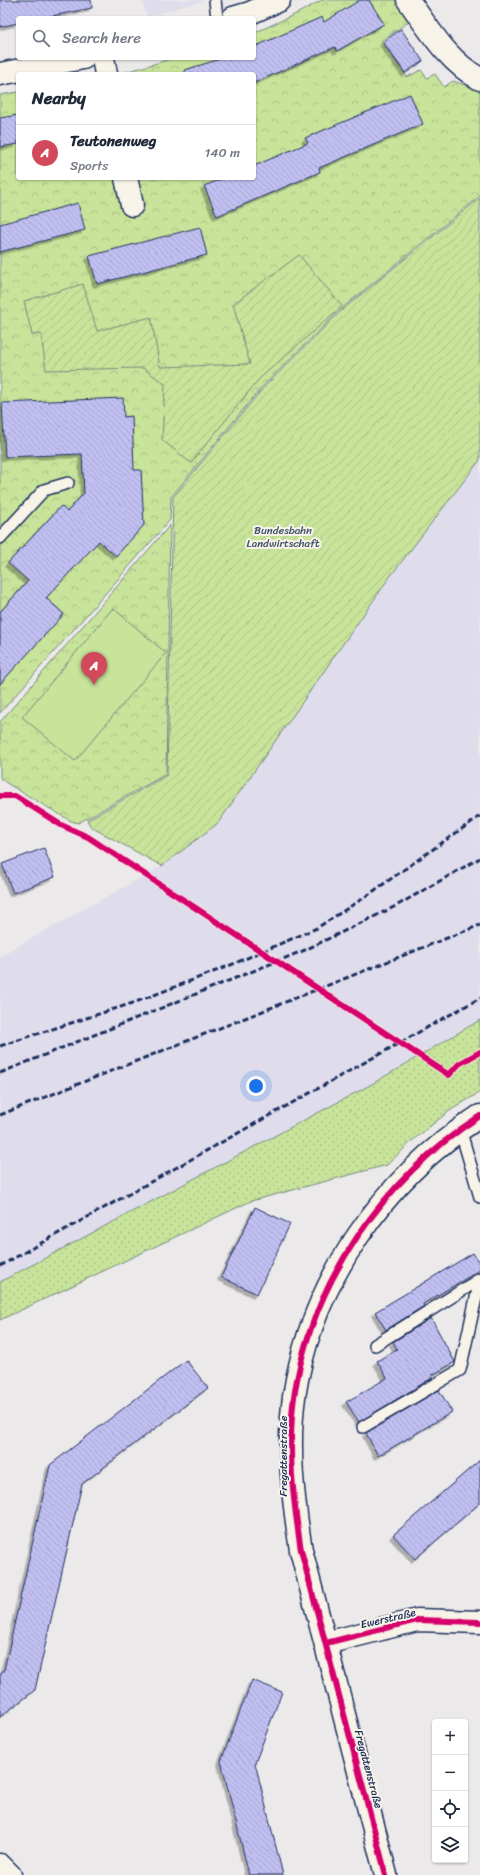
<!DOCTYPE html>
<html lang="en">
<head>
<meta charset="utf-8">
<style>
	body { margin:0; font-family:Sriracha,sans-serif; background:#f6f6f7; color:#1f2937 }
	.controls { position:absolute; right:12px; bottom:12px; display:grid; overflow:hidden; border-radius:4px; box-shadow:0 1px 3px #0004 }
	.controls button { width:36px; height:36px; display:grid; place-items:center; padding:0; border:0; border-bottom:1px solid #e0e1e3; background:#fff; color:#1f2937; font:20px sans-serif }
	.you { position:absolute; left:256px; top:1086px; width:14px; height:14px; margin:-10px; border:3px solid #fff; border-radius:50%; background:#1a73e8; box-shadow:0 0 0 6px #1a73e833 }
	.badge { display:grid; place-items:center; width:26px; height:26px; border-radius:50%; background:#d1495b; color:#fff; font-size:13px; font-weight:700 }
	.pin { position:absolute; translate:-50% -33px; filter:drop-shadow(0 1px 2px #0008) }
	.pin::after { content:''; position:absolute; top:21px; width:14px; height:12px; background:inherit; clip-path:polygon(0 0,100% 0,50% 100%) }
	.list { margin:0; padding:0; list-style:none }
	h2 { display:flex; justify-content:space-between; align-items:center; height:52px; margin:0; padding:0 16px; font-size:17px }
	h2 small { font-size:13px; font-weight:400; color:#747a83 }
	.list li { display:grid; grid-template-columns:26px 1fr auto; gap:12px; align-items:center; box-sizing:border-box; height:56px; padding:0 16px; border-top:1px solid #e0e1e3 }
	.list b { display:block; font-size:15px; white-space:nowrap }
	.list p { margin:0; font-size:13px; white-space:nowrap; color:#747a83 }
	.list em { font-size:13px; font-style:normal; color:#747a83 }
	.icon { flex:none; width:22px; height:22px; fill:none; stroke:currentColor; stroke-width:2; stroke-linecap:round; stroke-linejoin:round }
	.map { position:relative; flex:none; width:480px; height:1875px; overflow:hidden }
	.search { position:absolute; background:#fff; box-shadow:0 1px 3px #0004; left:16px; top:16px; width:240px; height:44px; display:flex; align-items:center; gap:10px; box-sizing:border-box; padding:0 14px; border-radius:4px; color:#747a83; font-size:15px }
	.panel { position:absolute; background:#fff; box-shadow:0 1px 3px #0004; left:16px; top:72px; width:240px; height:108px; border-radius:4px }
	.map>svg:first-child { display:block }
	.built { fill:#dfdcec }
	.grass { fill:url(#grass-dots); stroke:#72897c }
	.forest { fill:url(#forest-crowns); stroke:#72897c }
	.garden { fill:url(#garden-furrows); stroke:#72897c }
	.pitch { fill:#c8e39a; stroke:#72897c }
	.building { fill:url(#building-back-hatch); stroke:#1b2f5e; filter:url(#shadow) }
	.lines { fill:none; stroke-linecap:round; stroke-linejoin:round }
	.lane-casing { stroke:#1b2f5e; stroke-width:14 }
	.street-casing { stroke:#1b2f5e; stroke-width:25 }
	.secondary-casing { stroke:#1b2f5e; stroke-width:25 }
	.lane { stroke:#f7f3e8; stroke-width:11 }
	.street { stroke:#f7f3e8; stroke-width:22 }
	.secondary { stroke:#f7f3e8; stroke-width:22 }
	.rail { stroke:#1b2f5e; stroke-width:3; stroke-dasharray:6 3; stroke-linecap:butt }
	.cycleway-casing { stroke:#f7f3e8; stroke-width:8 }
	.cycleway { stroke:#d6006c; stroke-width:6 }
	.labels { text-anchor:middle; stroke-width:4; stroke-linejoin:round; paint-order:stroke }
	.park-label { font-size:11px; fill:#3e536a; stroke:#f7f3e8 }
	.street-label { font-size:11px; fill:#1b2f5e; stroke:#f7f3e8 }
</style>
</head>
<body>
<div class="map">
<svg width="480" height="1875" viewBox="0 0 480 1875">
	<defs>
		<pattern id="grass-dots" width="8" height="8" patternUnits="userSpaceOnUse"><rect width="8" height="8" fill="#c8e39a"/><path d="M2 2h.1M6 6h.1" fill="none" stroke="#abc387" stroke-width="1.8" stroke-linecap="round"/></pattern>
		<pattern id="forest-crowns" width="20" height="18" patternUnits="userSpaceOnUse"><rect width="20" height="18" fill="#c8e39a"/><path d="M2 6a3 3 0 1 1 6 0M12 15a3 3 0 1 1 6 0" fill="none" stroke="#abc387"/></pattern>
		<pattern id="garden-furrows" width="10" height="10" patternUnits="userSpaceOnUse"><rect width="10" height="10" fill="#c8e39a"/><path d="M-1 1l2-2M0 10L10 0M9 11l2-2" fill="none" stroke="#abc387"/></pattern>
		<pattern id="building-back-hatch" width="6" height="6" patternUnits="userSpaceOnUse"><rect width="6" height="6" fill="#c1bff1"/><path d="M-1 5l2 2M0 0l6 6M5-1l2 2" fill="none" stroke="#a5a4d1"/></pattern>
		<filter id="shadow"><feDropShadow dx="-3.5" dy="3.5" stdDeviation="0" flood-color="#0004"/></filter>
	</defs>
	<rect width="100%" height="100%" fill="#ece9ea"/>
	<filter id="ink" filterUnits="userSpaceOnUse"><feTurbulence type="fractalNoise" baseFrequency=".025" numOctaves="2"/><feDisplacementMap in="SourceGraphic" scale="8" xChannelSelector="R" yChannelSelector="G"/><feConvolveMatrix kernelMatrix="1 2 1 2 8 2 1 2 1" color-interpolation-filters="sRGB"/></filter>
	<g filter="url(#ink)">
		<g class="built">
			<path d="M142,0H205L147,17Z"/>
			<path d="M480,460V1020L372,1084L0,1282V956L162,866Z"/>
		</g>
		<path class="grass" d="M480,1020V1092L448,1112L413,1140L387,1165L251,1201L0,1320V1282L372,1084Z"/>
		<g class="forest">
			<path d="M322,0H396L410,21L381,41L407,77L421,70L427,78L435,74L444,87L453,81L480,90V196L341,309L262,387L171,497L170,520L0,713V95L18,92V178H254V74H119L174,58H254V33L298,13Z"/>
			<path d="M170,525L166,774L78,823L71,821L8,784L0,778V722Z"/>
		</g>
		<g class="garden">
			<path d="M480,198V460L389,578L218,823L162,866L91,827L87,820L167,775L173,497L264,387L342,310Z"/>
			<path d="M299,255L342,306L259,379L191,463L162,440L165,384L143,368L46,370L41,334L32,335L24,301L83,284L97,331L151,317L160,367L250,364L233,304Z"/>
		</g>
		<path class="pitch" d="M113,608L166,653L75,761L22,717Z"/>
		<g class="building">
			<path d="M0,0H91L92,8L42,18H18V23L0,27Z"/>
			<path d="M360,0H369L384,24L337,51L335,47L254,83V74H185V70L223,58H254V47L322,17L324,22Z"/>
			<path d="M401,29L423,61L405,73L383,42Z"/>
			<path d="M410,94L423,124L319,168L320,172L217,216L204,186L224,178H254V166L308,143L305,138Z"/>
			<path d="M18,115V144L0,147V118Z"/>
			<path d="M78,203L85,230L0,252V224Z"/>
			<path d="M200,227L207,255L97,284L89,256Z"/>
			<path d="M123,398L124,417L132,416L134,470H141L144,525L116,556L99,541L46,598L64,614L0,684V612L28,581L8,563L61,506L67,512L84,493L82,454L5,457L2,403Z"/>
			<path d="M44,848L55,877L13,893L2,864Z"/>
			<path d="M255,1207L290,1224L257,1294L221,1277Z"/>
			<path d="M473,1253L480,1264V1270L423,1304L424,1306L386,1330L375,1312Z"/>
			<path d="M431,1318L455,1362L431,1376L432,1378L359,1422L346,1402L387,1378L377,1361L397,1349L393,1342Z"/>
			<path d="M186,1360L208,1388L82,1484L35,1690L0,1717V1673L4,1670L50,1465Z"/>
			<path d="M439,1390L452,1412L378,1456L366,1433Z"/>
			<path d="M480,1460V1503L415,1559L393,1535Z"/>
			<path d="M252,1680L282,1692L255,1763L283,1875H249L221,1761Z"/>
		</g>
		<g class="lines">
			<defs>
				<g id="lane">
					<path d="M215,0L217,18"/>
					<path d="M0,538L44,490L68,483"/>
					<path d="M460,1129L480,1197"/>
					<path d="M375,1345L480,1279"/>
					<path d="M363,1427L460,1370L480,1280"/>
				</g>
				<g id="street">
					<path d="M408,0C429,29 448,62 480,79"/>
					<path d="M103,58L106,74"/>
					<path d="M126,178L132,205"/>
					<path d="M326,1643L417,1620L480,1622"/>
					<path d="M0,1865L10,1875"/>
				</g>
				<g id="secondary">
					<path d="M233,18L250,13L279,0"/>
					<path d="M0,74L83,58"/>
					<path d="M386,1875L301,1550C293,1499 287,1448 294,1397C311,1282 384,1178 480,1116"/>
				</g>
			</defs>
			<use href="#lane" class="lane-casing"/>
			<use href="#street" class="street-casing"/>
			<use href="#secondary" class="secondary-casing"/>
			<use href="#lane" class="lane"/>
			<use href="#street" class="street"/>
			<use href="#secondary" class="secondary"/>
			<g class="rail">
				<path d="M0,1046L136,1002L226,967L317,928L368,895L480,816"/>
				<path d="M0,1073L305,950L396,906L480,858"/>
				<path d="M0,1115L480,925"/>
				<path d="M0,1266L480,998"/>
			</g>
			<defs>
				<g id="cycleway">
					<path d="M0,796H15L61,825L88,837L449,1075L459,1064L480,1052"/>
					<path d="M326,1643L417,1620L480,1622"/>
					<path d="M386,1875L301,1550C293,1499 287,1448 294,1397C311,1282 384,1178 480,1116"/>
				</g>
			</defs>
			<use href="#cycleway" class="cycleway-casing"/>
			<use href="#cycleway" class="cycleway"/>
		</g>
	</g>
	<g class="labels">
		<g class="park-label">
			<text x="283" y="534">Bundesbahn<tspan x="283" dy="13">Landwirtschaft</tspan></text>
		</g>
		<g class="street-label">
			<text transform="translate(283 1456) rotate(-90)" y="4">Fregattenstraße</text>
			<text transform="translate(388 1618) rotate(-13)" y="4">Ewerstraße</text>
			<text transform="translate(369 1769) rotate(75)" y="4">Fregattenstraße</text>
		</g>
	</g>
</svg>
<div class="controls">
<button>+</button>
<button>−</button>
<button><svg class="icon" aria-label="locate" viewBox="0 0 24 24"><circle cx="12" cy="12" r="6"/><path d="M12 2v4M12 18v4M2 12h4M18 12h4"/></svg></button>
<button><svg class="icon" aria-label="layers" viewBox="0 0 24 24"><path d="M12 4l9 5-9 5-9-5zM3 14l9 5 9-5"/></svg></button>
</div>
<div class="you"></div>
<div class="pin badge" style="left:94px;top:685px">A</div>
<div class="search"><svg class="icon" aria-label="search" viewBox="0 0 24 24"><circle cx="10" cy="10" r="6"/><path d="M15 15l6 6"/></svg>Search here</div>
<section class="panel">
<h2>Nearby<small></small></h2>
<ul class="list">
<li><span class="badge">A</span><div><b>Teutonenweg</b><p>Sports</p></div><em>140 m</em></li>
</ul>
</section>
</div>
</body>
</html>
